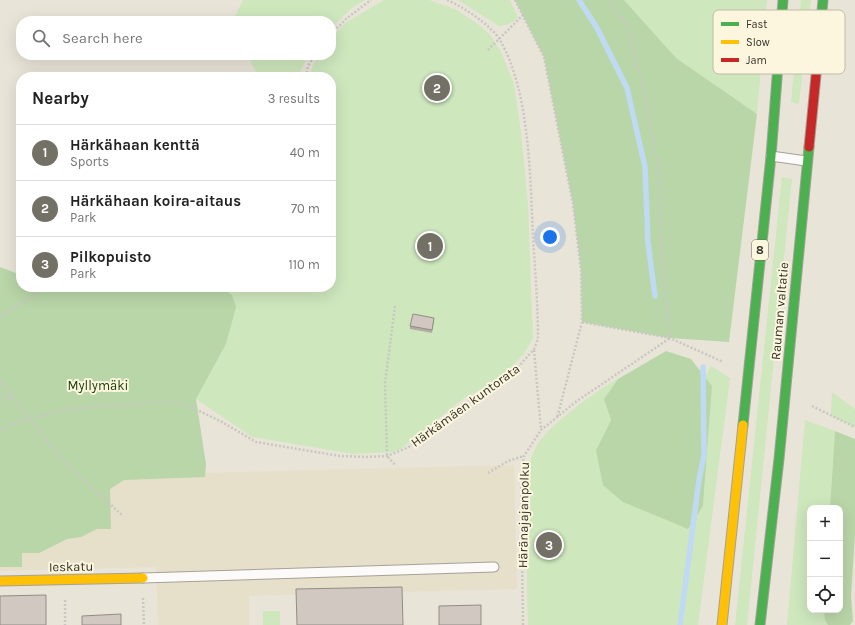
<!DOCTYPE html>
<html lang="en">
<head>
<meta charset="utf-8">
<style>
	body { margin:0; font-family:Karla,sans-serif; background:#f6f6f6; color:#222 }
	.controls { position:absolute; right:12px; bottom:12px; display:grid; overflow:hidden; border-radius:8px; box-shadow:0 4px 16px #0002 }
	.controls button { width:36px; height:36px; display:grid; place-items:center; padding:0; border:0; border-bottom:1px solid #e0e0e0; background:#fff; color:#222; font:20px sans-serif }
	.you { position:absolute; left:550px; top:237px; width:14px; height:14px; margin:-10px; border:3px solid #fff; border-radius:50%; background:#1a73e8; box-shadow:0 0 0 6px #1a73e833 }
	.badge { display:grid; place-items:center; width:26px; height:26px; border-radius:50%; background:#737066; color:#fff; font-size:13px; font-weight:700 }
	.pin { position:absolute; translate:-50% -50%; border:2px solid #fff; box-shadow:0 1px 4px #0006 }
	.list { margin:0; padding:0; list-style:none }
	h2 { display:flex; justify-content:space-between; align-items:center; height:52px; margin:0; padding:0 16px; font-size:17px }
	h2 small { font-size:13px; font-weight:400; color:#767676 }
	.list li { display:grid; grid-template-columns:26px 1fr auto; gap:12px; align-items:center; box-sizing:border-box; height:56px; padding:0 16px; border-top:1px solid #e0e0e0 }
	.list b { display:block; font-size:15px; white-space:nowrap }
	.list p { margin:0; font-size:13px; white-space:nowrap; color:#767676 }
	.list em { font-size:13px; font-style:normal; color:#767676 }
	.icon { flex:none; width:22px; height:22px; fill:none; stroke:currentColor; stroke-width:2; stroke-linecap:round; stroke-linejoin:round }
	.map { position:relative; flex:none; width:855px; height:625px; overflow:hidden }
	.search { position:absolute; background:#fff; box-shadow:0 4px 16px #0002; left:16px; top:16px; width:320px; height:44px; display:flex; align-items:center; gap:10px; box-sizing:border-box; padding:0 14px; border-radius:16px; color:#767676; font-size:15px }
	.panel { position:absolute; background:#fff; box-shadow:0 4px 16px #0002; left:16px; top:72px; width:320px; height:220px; border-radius:16px }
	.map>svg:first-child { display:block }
	.built { fill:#e6dfca }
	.green { fill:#cee7bd }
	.forest { fill:#b9d6a8 }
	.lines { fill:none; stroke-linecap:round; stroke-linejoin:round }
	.stream { stroke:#bfdaf2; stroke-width:5.5 }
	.lane-casing { stroke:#a5a198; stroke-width:11 }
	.fast-casing { stroke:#a5a198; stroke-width:11 }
	.slow-casing { stroke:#a5a198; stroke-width:11 }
	.jam-casing { stroke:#a5a198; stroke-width:11 }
	.path { stroke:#c9c7c3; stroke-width:2.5; stroke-dasharray:2 2; stroke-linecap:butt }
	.lane { stroke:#fcfbf9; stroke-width:9 }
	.fast { stroke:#4caf50; stroke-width:9 }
	.slow { stroke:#ffc107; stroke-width:9 }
	.jam { stroke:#c62828; stroke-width:9 }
	.wall { fill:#b3aca6 }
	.building { fill:#d0c8c1; stroke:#928c87 }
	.labels { text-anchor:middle; stroke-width:4; stroke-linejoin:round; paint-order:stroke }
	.shield { fill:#fcf6df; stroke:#6f6c5f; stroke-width:1 }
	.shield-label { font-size:12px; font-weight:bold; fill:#333128 }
	.street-label { font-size:13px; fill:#333128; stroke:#fcf6df }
	.park-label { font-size:13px; fill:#153a06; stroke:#fcf6df }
	.key { fill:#fcf6df; stroke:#c0bba8; stroke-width:1 }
	.key-label { font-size:11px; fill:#333128 }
</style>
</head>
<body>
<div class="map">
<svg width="855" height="625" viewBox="0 0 855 625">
	<rect width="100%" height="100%" fill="#e9e4d8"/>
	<path class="built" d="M514,465L517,589L249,596V625H158L156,567L0,571V568L124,475Z"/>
	<g class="green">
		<path d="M243,0H365L352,8L331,28V21H236L235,16Z"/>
		<path d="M384,0H429L455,9L478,24L490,35L501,52L514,84L521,132L528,205L533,338L524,354L496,382L464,398L401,449L393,452L353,454L252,437L196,399L226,344L231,295L220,287H331V77H309L313,65L320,55H331V39L345,23Z"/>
		<path d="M458,0H510L518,17C513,23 507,25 499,26Z"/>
		<path d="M624,0H767L757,114L676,58Z"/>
		<path d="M801,0H811L799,104L791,102Z"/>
		<path d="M247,55H308L298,77H259Z"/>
		<path d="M782,177L792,179L749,606L747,625H735Z"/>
		<path d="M711,366L730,378L698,625H528C527,598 527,570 526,543C525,511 521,476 536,447C545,428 598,389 618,379L604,399L611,420L596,450L703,506L712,386L705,377Z"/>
		<path d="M832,392L855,409V427L831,416Z"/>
		<path d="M805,420L835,431L830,508H810V610H824L825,620L828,625H787Z"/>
		<rect x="263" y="611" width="17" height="14"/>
	</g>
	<g class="forest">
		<path d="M515,0H624L676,58L757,114L729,342L670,338L582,322L581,270L573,204L544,57Z"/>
		<path d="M0,267L21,275V287H220L232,295L236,307L226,344L196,399L206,464L205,477L124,480L110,489L111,529H97L81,537L67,539L39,553H22V567H0Z"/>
		<path d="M666,351L691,359L712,386L703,506L688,529L623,502L603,485L596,450L611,420L604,399L618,379Z"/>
		<path d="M835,431L855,439V534L851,596L853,621L850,625H828L825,620L824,610H840V508H830Z"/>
	</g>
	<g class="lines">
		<g class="stream">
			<path d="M579,0L597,28L627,88L645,167L648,243L655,296"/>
			<path d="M680,625L699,480L704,455L703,367"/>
		</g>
		<defs>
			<g id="lane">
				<path d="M771,156L806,161"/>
				<path d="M143,578L494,567"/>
			</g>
			<g id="fast">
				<path d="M818,55L823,0"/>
				<path d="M743,425L771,156L783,0"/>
				<path d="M760,625L779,459L809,147"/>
			</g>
			<g id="slow">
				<path d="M0,581L143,578"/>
				<path d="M722,625L743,425"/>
			</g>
			<path id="jam" d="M809,147L818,55"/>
		</defs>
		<use href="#lane" class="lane-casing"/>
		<use href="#fast" class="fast-casing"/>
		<use href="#slow" class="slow-casing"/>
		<use href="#jam" class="jam-casing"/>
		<g class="path">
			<path d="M515,0L544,57L573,204L581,270L582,322L557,418"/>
			<path d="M608,0L627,25L642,80L659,170L661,246L670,338"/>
			<path d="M331,34L347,18L371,0"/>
			<path d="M488,50L523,15"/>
			<path d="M306,77L308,66L315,55"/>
			<path d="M395,306L385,383L387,456L396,466"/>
			<path d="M0,317L36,293L49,287"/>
			<path d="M582,322L670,338L723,362"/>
			<path d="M534,350L541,430"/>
			<path d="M0,380L62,460L123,516"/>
			<path d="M0,396L13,399"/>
			<path d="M812,406L855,427"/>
			<path d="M0,429L29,418L73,409L109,405L174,402L193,408L222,422L256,442L340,456L367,457L387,456L407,448L421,439L474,397L495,386L513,373L534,349L538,339C538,305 535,270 533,236C530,177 530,92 500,40C491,25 462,6 447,0"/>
			<path d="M488,473L508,461L524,456"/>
			<path d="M143,598L144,625"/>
			<path d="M65,600V625"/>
			<path d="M523,625L521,475L524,456L541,430L577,401L670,338"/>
		</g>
		<use href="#lane" class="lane"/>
		<use href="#fast" class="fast"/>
		<use href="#slow" class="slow"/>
		<use href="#jam" class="jam"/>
	</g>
	<path class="wall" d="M434,321L432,333L410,329V326Z"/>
	<g class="building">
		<path d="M413,314L434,318L432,330L410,326Z"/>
		<path d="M402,587L403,625H297L296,589Z"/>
		<path d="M46,595V625H0V596Z"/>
		<path d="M481,605V625H439V606Z"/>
		<path d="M121,614V625H82V616Z"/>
	</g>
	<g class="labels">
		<rect class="shield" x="752" y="240" width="16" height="20" rx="3"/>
		<g class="shield-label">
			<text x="760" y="254">8</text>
		</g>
		<g class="street-label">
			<text transform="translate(779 311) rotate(-85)" y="5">Rauman valtatie</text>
			<text transform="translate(465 405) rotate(-36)" y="5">Härkämäen kuntorata</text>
			<text transform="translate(523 515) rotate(-89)" y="5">Häränajajanpolku</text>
			<text transform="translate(71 566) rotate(-1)" y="5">Ieskatu</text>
		</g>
		<g class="park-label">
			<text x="98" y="390">Myllymäki</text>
		</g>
	</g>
	<rect x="713" y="10" width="132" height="64" rx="6" class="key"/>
	<rect x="721" y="22" width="18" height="4" fill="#4caf50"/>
	<rect x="721" y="40" width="18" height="4" fill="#ffc107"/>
	<rect x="721" y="58" width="18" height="4" fill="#c62828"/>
	<g class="key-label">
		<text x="746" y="28">Fast</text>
		<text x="746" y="46">Slow</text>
		<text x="746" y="64">Jam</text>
	</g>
</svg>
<div class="controls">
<button>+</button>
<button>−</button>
<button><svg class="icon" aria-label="locate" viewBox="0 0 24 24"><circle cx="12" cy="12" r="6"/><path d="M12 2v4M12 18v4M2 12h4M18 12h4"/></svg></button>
</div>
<div class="you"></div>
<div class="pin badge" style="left:430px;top:246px">1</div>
<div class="pin badge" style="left:437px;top:88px">2</div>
<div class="pin badge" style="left:549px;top:545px">3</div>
<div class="search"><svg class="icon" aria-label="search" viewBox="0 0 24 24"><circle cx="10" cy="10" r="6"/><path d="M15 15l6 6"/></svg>Search here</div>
<section class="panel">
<h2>Nearby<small>3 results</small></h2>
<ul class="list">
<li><span class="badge">1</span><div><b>Härkähaan kenttä</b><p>Sports</p></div><em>40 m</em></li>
<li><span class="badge">2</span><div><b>Härkähaan koira-aitaus</b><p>Park</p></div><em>70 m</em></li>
<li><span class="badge">3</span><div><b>Pilkopuisto</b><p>Park</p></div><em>110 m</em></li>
</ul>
</section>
</div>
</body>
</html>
